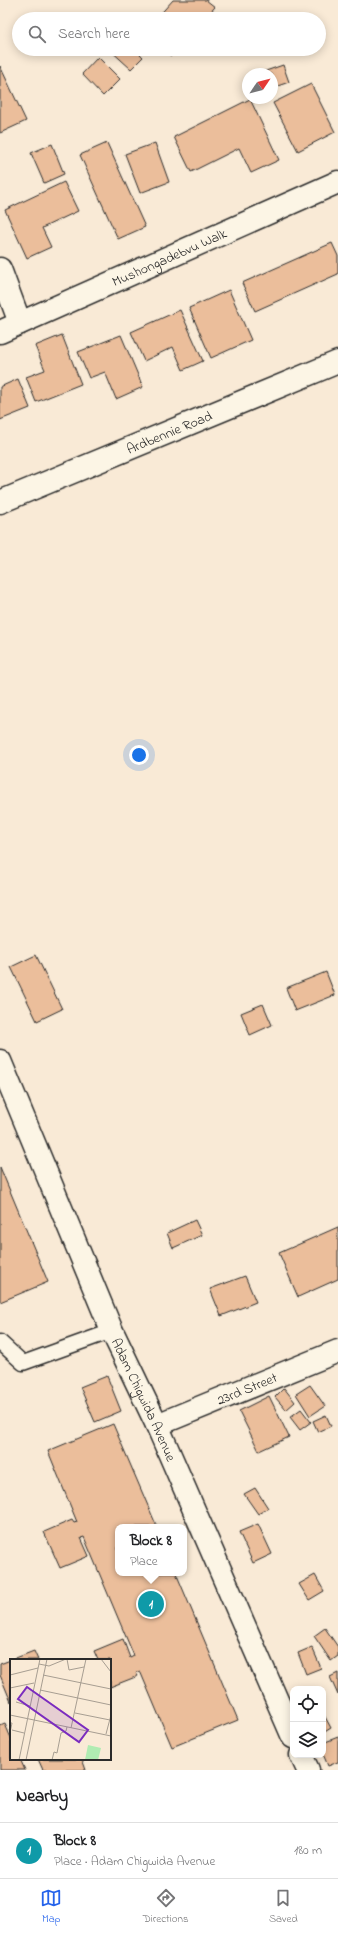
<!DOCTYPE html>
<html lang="en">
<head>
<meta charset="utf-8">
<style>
	body { margin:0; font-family:"Indie Flower",sans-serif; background:#f2f2f2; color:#202124 }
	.controls { position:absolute; right:12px; bottom:12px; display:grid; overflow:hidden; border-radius:8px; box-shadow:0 2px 10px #0003 }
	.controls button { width:36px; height:36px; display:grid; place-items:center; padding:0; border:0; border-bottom:1px solid #e0e0e0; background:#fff; color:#202124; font:20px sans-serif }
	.compass { position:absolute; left:242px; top:68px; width:36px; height:36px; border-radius:50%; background:#fff; box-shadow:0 2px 10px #0003; rotate:55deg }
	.you { position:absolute; left:139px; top:755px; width:14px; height:14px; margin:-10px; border:3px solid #fff; border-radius:50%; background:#1a73e8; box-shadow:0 0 0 6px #1a73e833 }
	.badge { display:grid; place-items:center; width:26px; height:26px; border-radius:50%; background:#2563eb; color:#fff; font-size:13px; font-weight:700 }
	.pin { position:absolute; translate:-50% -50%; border:2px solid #fff; box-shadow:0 1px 4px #0006 }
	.popup { position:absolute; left:115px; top:1524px; width:72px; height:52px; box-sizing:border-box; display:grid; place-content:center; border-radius:8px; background:#fff; filter:drop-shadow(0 1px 3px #0005); font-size:13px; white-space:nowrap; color:#757577 }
	.popup b { font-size:15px; color:#202124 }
	.popup::after { content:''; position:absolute; left:50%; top:100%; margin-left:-8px; border:8px solid transparent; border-top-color:#fff }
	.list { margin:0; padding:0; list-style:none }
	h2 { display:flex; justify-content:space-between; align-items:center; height:52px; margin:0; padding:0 16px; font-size:17px }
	h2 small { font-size:13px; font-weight:400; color:#757577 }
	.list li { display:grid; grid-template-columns:26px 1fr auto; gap:12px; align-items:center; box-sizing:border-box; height:56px; padding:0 16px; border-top:1px solid #e0e0e0 }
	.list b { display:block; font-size:15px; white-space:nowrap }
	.list p { margin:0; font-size:13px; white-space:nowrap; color:#757577 }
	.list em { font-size:13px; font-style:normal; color:#757577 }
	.icon { flex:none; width:22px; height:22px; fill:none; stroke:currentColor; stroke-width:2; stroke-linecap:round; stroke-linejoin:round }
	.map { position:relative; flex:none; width:338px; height:1770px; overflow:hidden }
	.search { position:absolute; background:#fff; box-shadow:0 2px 10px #0003; left:12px; right:12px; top:12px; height:44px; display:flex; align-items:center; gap:10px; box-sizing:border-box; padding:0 14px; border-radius:22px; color:#757577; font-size:15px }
	.sheet { height:108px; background:#fff }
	nav { display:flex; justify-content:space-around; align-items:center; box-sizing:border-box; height:56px; border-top:1px solid #e0e0e0; background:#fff; font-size:11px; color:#757577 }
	nav a { display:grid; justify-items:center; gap:2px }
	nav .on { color:#2563eb }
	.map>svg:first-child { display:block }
	.building { fill:#ebbe9b; stroke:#2b2b2b }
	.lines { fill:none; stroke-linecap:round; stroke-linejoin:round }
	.service-casing { stroke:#2b2b2b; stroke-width:17 }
	.minor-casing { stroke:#2b2b2b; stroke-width:25 }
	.secondary-casing { stroke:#2b2b2b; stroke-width:25 }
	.service { stroke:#fcf5e5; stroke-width:14 }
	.minor { stroke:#fcf5e5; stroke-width:22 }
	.secondary { stroke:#fcf5e5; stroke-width:22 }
	.labels { text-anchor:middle; stroke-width:3.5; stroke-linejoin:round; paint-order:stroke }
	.street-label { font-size:14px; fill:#2b2b2b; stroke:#fcf5e5 }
	.inset-road { fill:none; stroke:#a79e92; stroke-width:1 }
	.view { fill:#7b2cbf; fill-opacity:0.15; stroke:#7b2cbf; stroke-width:2 }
	.inset-edge { fill:none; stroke:#2b2b2b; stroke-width:2 }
</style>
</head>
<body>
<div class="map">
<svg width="338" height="1770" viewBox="0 0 338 1770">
	<rect width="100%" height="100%" fill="#f9ead6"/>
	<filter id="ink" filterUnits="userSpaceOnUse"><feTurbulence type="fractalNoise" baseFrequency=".025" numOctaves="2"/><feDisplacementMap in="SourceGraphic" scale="8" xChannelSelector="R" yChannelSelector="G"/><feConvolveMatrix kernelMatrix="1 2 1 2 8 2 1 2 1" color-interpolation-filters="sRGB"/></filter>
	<g filter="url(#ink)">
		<g class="building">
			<path d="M173,0H206L215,7L204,19H156Z"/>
			<path d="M109,49H135L143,57L131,69Z"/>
			<path d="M163,49H177L171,56Z"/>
			<path d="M98,57L120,79L103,96L82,74Z"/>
			<path d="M283,65L289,82L272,88V74L260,73Z"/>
			<path d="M0,66L26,121L0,133Z"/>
			<path d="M311,84L335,132L298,151L273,103Z"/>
			<path d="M250,99L279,160L251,173L239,148L191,172L174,137Z"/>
			<path d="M107,143L145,227L118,239L80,155Z"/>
			<path d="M155,143L169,182L140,193L125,154Z"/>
			<path d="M52,144L64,174L44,183L31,153Z"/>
			<path d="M64,182L78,211L42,228L51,247L27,258L5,210Z"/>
			<path d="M332,243L338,256V274L255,311L242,283Z"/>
			<path d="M229,290L251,340L211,358L189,308Z"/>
			<path d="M180,310L203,361L183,370L173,347L144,361L131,332Z"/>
			<path d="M62,335L81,384L36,402L26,377L45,370L35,346Z"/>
			<path d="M121,335L143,387L116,399L105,372L89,378L78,352Z"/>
			<path d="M18,379L30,408L0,420V387Z"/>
			<path d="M36,955L62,1009L37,1021L11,967Z"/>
			<path d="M326,972L335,995L295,1011L286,988Z"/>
			<path d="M263,1004L272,1025L250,1035L241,1013Z"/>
			<path d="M0,1167L48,1282L0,1302Z"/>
			<path d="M195,1220L202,1235L173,1248L167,1233Z"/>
			<path d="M338,1227V1279L298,1297L279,1253Z"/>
			<path d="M245,1276L256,1302L221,1316L210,1289Z"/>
			<path d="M107,1376L121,1411L95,1422L80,1387Z"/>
			<path d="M310,1385L325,1406L310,1416L296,1394Z"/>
			<path d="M284,1388L295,1402L286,1410L275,1397Z"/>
			<path d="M269,1396L289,1437L259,1451L239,1411Z"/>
			<path d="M301,1409L311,1422L300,1430L290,1417Z"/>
			<path d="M326,1415L331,1426L318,1432L313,1421Z"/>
			<path d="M113,1424L157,1527H118V1573H176L238,1720L172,1747L140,1671L136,1673L138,1676L110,1687V1660H98L94,1651L123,1639L130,1658L134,1656L84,1537L81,1538L89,1556L60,1568L44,1532L72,1520L74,1523L77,1522L48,1451Z"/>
			<path d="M255,1488L268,1508L258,1514L244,1494Z"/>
			<path d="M258,1524L272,1554L253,1563L239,1532Z"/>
			<path d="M315,1575L324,1591L309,1600L299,1584Z"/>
			<path d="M325,1628L338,1647V1656L331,1661L314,1636Z"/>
			<path d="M312,1647L321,1668L306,1674L298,1653Z"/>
			<path d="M34,1651L38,1660H11V1702L0,1675V1664Z"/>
			<path d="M338,1673V1695L330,1677Z"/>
			<path d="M324,1715L331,1728L323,1733V1716Z"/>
			<path d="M5,1724L11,1738V1759H20L25,1770H0V1726Z"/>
			<path d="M338,1737V1762L328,1766L323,1754V1743Z"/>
			<path d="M38,1759H82L86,1770H43Z"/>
		</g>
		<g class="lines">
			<defs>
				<path id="service" d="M0,1342L23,1363L112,1331"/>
				<g id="minor">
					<path d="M0,269L20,323"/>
					<path id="s1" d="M0,332L338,182"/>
					<path id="s2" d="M0,1061L112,1331L157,1425L293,1737"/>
					<path id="s3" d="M157,1425L338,1351"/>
					<path d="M301,1755L308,1770"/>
				</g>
				<g id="secondary">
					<path id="s4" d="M0,502L338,362"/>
				</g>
			</defs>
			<use href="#service" class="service-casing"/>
			<use href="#minor" class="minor-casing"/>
			<use href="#secondary" class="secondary-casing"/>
			<use href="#service" class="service"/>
			<use href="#minor" class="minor"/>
			<use href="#secondary" class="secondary"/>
		</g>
	</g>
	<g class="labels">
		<g class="street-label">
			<text dy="5" stroke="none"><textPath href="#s1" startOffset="185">Mushongadebvu Walk</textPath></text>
			<text dy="5" stroke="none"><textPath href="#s4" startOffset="183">Ardbennie Road</textPath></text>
			<text dy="5" stroke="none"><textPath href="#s3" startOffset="97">23rd Street</textPath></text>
			<text dy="5" stroke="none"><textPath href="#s2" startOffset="368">Adam Chigwida Avenue</textPath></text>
		</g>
	</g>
	<g transform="translate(10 1659)">
		<rect width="101" height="101" fill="#f9ead6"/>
		<path d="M78,86L91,89L88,101H75Z" fill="#b0ecb2"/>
		<path class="inset-road" d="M57,0L59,11L74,8M91,0L101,13M29,5L39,7L56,0M0,16L28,9M33,16L101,30M0,29L24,24M30,31L101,46M6,43L20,47M65,54L100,61M0,56L101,77M0,64H2L0,74M61,69L76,0M2,71L14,74M96,75L101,56M9,101L30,0M16,101L37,0M42,101L44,93L47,94L51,74L56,72L57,68"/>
		<path class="view" d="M17,28L78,71L69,83L8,40Z"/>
		<rect width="101" height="101" class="inset-edge"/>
	</g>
</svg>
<div class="controls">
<button><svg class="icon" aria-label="locate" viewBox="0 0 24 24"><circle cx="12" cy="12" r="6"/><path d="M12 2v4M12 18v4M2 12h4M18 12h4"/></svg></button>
<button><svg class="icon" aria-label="layers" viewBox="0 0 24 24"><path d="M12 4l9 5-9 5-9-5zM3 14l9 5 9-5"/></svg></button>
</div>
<svg class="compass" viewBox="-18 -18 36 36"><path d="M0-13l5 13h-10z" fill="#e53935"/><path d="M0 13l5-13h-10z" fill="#757577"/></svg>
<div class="you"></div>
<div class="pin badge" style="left:151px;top:1604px;background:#0f9aa8">1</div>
<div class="popup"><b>Block 8</b>Place</div>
<div class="search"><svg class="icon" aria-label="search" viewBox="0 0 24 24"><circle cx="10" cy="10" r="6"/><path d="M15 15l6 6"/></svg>Search here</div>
</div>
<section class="sheet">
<h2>Nearby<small></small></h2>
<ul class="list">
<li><span class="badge" style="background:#0f9aa8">1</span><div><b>Block 8</b><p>Place · Adam Chigwida Avenue</p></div><em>180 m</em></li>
</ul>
</section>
<nav>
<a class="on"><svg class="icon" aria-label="map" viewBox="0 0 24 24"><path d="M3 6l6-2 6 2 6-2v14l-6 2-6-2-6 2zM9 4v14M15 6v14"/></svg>Map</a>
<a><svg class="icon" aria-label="directions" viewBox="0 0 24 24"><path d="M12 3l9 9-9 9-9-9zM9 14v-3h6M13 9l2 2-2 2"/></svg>Directions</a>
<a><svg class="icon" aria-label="saved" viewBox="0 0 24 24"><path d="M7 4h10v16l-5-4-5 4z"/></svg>Saved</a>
</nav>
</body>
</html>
